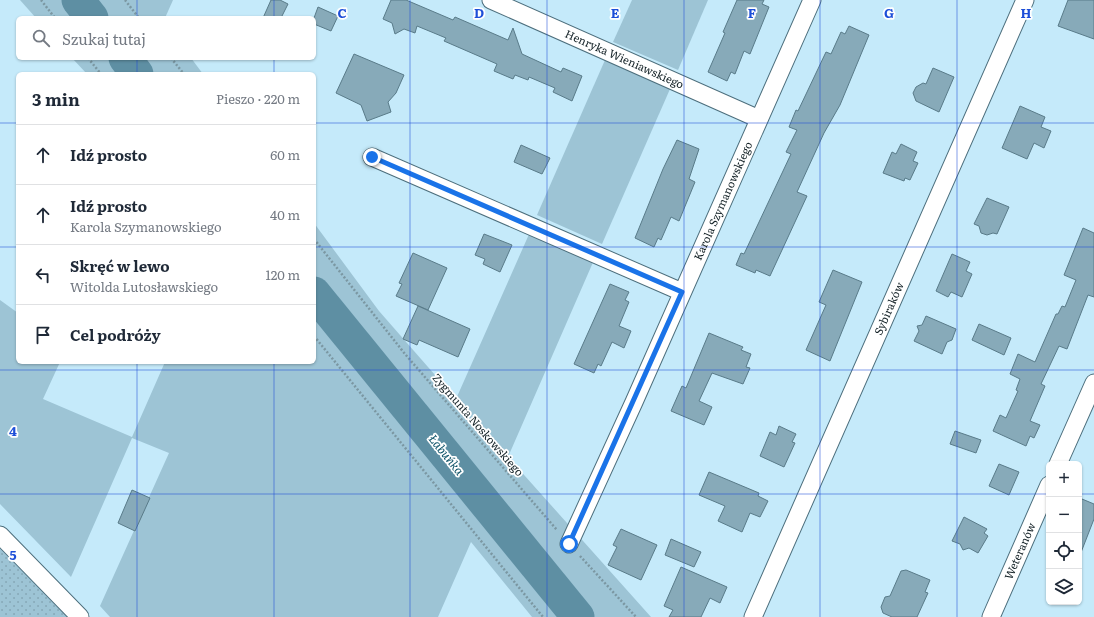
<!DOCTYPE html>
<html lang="pl">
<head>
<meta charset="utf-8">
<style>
	body { margin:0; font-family:Literata,serif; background:#f2f2f3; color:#1f2937 }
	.controls { position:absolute; right:12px; bottom:12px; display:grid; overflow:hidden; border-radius:6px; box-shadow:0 1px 3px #0004 }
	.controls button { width:36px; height:36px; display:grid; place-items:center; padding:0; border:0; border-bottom:1px solid #e0e1e3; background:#fff; color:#1f2937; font:20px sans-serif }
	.stop { position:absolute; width:12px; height:12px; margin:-9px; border:3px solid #1a73e8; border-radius:50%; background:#fff }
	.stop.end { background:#1a73e8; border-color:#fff; box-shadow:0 1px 4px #0008 }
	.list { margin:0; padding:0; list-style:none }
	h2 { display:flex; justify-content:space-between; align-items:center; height:52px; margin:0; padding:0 16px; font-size:17px }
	h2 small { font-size:13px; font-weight:400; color:#747a83 }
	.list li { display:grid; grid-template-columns:26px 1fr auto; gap:12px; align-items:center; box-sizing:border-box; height:60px; padding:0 16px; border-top:1px solid #e0e1e3 }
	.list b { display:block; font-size:15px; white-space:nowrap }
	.list p { margin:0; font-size:13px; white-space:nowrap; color:#747a83 }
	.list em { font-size:13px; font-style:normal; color:#747a83 }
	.icon { flex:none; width:22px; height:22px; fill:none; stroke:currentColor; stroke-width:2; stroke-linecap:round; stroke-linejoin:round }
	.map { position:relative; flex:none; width:1094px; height:617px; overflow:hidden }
	.search { position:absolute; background:#fff; box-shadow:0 1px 3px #0004; left:16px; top:16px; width:300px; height:44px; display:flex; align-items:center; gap:10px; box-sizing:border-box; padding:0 14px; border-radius:6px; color:#747a83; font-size:15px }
	.panel { position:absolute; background:#fff; box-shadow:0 1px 3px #0004; left:16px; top:72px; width:300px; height:292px; border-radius:6px }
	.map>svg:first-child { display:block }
	.grass { fill:#9dc4d5 }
	.garden { fill:url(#garden-dots) }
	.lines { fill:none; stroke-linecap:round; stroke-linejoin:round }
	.river { stroke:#5e8fa3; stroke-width:33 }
	.building { fill:#87aab9; stroke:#597b89 }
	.street-casing { stroke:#4d6f7d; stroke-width:19 }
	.path { stroke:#7b97a2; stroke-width:2.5; stroke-dasharray:2 2; stroke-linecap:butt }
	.street { stroke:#fff; stroke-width:17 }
	.route { stroke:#1a73e8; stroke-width:5 }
	.grid { fill:none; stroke:#1d4ed8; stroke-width:1; stroke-opacity:0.55 }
	.labels { text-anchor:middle; stroke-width:3.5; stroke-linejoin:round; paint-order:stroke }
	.street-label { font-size:11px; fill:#142227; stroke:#fff }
	.water-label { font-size:12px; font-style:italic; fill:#0d5268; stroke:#fff }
	.grid-label { font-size:13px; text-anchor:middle; font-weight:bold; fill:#1d4ed8; stroke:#fff; stroke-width:3.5; stroke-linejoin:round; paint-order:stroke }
</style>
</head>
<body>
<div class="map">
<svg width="1094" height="617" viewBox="0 0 1094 617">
	<defs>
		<pattern id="garden-dots" width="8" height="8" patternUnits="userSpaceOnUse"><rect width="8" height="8" fill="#9dc4d5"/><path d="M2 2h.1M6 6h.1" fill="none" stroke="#86a8b7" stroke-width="1.8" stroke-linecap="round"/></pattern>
	</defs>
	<rect width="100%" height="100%" fill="#c5eafa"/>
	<g class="grass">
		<path d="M20,0H173L165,18H36Z"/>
		<path d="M632,0H708L678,70L613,42Z"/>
		<path d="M72,58H191L203,74H87Z"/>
		<path d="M605,60L670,89L602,244L537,215Z"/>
		<path d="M314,223L379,311L456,399L530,232L594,260L508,457L651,617H532L471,542L438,617H110L100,606L169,453L132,438L71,577L0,504V300L18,313V362H60L43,399L132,437L165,362H314Z"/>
	</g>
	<path class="garden" d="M0,546L71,617H0Z"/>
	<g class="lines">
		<g class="river">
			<path d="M78,0L92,18"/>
			<path d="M125,58L137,74"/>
			<path d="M314,293L578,617"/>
		</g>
	</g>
	<g class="building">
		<path d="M271,0H280L288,4L281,18H263Z"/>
		<path d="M391,0H406L453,20L455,17L508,40L513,28L522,54L561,72L563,68L582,76L572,101L553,92L555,88L529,77L528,80L515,75L513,79L494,71L497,64L444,41L446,38L417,26L415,33L404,29L395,34L392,23L383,19Z"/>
		<path d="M737,0H764L762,4L769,7L750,54L744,51L735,74L731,72L727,81L708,72L725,33L723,32Z"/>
		<path d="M1068,0H1094V39L1058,26Z"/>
		<path d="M318,7L338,16L331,31L314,24V18Z"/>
		<path d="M849,26L869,35L840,105L824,133L797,192L807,196L770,276L756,270L755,273L736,265L741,253L744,254L791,154L786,152L797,130L789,127L796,110L798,111L826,52L831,54L841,32L845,34Z"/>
		<path d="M354,54L404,75L396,93L388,102L391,112L367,121L361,105L336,93Z"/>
		<path d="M933,68L954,77L939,112L916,101L913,93L916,87L923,83L926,84Z"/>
		<path d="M1020,106L1045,117L1041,127L1051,131L1044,148L1034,143L1027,159L1002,148Z"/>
		<path d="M677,140L699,149L689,179L695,182L679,221L671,217L661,240L658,238L654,247L635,238L663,169Z"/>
		<path d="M901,144L917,152L913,161L918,163L910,180L905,178L904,181L883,173L892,152L896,154Z"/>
		<path d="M521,145L550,158L542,174L514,162Z"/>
		<path d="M987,198L1009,207L997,234L993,233L987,235L981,233L979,226L974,224Z"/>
		<path d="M1083,228L1094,233V297L1088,295L1067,349L1059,346L1041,384L1045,386L1030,421L1040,425L1034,438L1030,436L1026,446L993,431L1000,415L1006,418L1018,391L1016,390L1020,379L1010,374L1018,354L1035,362L1056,314H1058L1062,306L1065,307L1076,280L1064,275Z"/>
		<path d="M484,234L512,245L500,272L483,264L485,259L475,255Z"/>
		<path d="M413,253L447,268L428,310L396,296L402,284L399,283Z"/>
		<path d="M952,254L970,262L966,271L972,274L962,297L951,292L948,297L936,291Z"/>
		<path d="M833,270L862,282L830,361L806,350L826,305L819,302Z"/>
		<path d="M610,284L629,292L625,300L629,302L619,326L631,331L624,348L612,342L601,366L598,364L594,373L574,364Z"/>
		<path d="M418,306L470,329L458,357L419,340L417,345L403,339Z"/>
		<path d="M926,316L956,329L952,340L947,342L942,354L914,341L919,331L917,326L922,325Z"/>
		<path d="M979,324L1011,338L1004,355L972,340Z"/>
		<path d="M709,333L743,347L741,350L751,354L746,367L750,368L743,384L712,373L699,401L712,407L704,425L671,411L682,386L686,388Z"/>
		<path d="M779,426L796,434L792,442L795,443L784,467L760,456L770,432L776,435Z"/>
		<path d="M955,431L981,440L976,453L950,444Z"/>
		<path d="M999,464L1019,472L1009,495L989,486Z"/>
		<path d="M709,472L759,493L758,496L768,501L760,517L750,513L742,532L718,521L725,506L699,495Z"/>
		<path d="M132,490L150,498L135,531L118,523Z"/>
		<path d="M1082,499L1094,504V519L1080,555L1079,507Z"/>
		<path d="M964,517L987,529L984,533L988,536L978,553L969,548L963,550L960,544L952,541Z"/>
		<path d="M621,529L657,545L641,580L608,565L617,547L613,545Z"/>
		<path d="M671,539L701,552L694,567L665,555Z"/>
		<path d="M681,567L727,587L720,603L710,598L701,617H669L673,610L664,606Z"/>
		<path d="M906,570L930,580L925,592L928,593L917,617H892L883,613L881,607L885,597L890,596L901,571Z"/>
	</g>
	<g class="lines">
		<defs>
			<g id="street">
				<path id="s1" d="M491,0L759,119"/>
				<path d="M372,157L682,292"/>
				<path d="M1058,464L1094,383"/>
				<path d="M0,535L80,617"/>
				<path id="s2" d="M569,544L634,402L812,0"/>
				<path id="s3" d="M753,617L1025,0"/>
				<path id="s4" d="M991,617L1049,485"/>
			</g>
		</defs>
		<use href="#street" class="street-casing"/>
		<g class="path">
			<path d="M41,0L55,18"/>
			<path d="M125,0L139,18"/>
			<path d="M88,58L101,74"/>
			<path d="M171,58L184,74"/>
			<path d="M314,239L405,354L557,530"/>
			<path d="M314,336L543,617"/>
			<path d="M580,556L636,617"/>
		</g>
		<use href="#street" class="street"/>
	</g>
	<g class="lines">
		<path class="route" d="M372,157L682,292L569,544"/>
	</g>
	<path class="grid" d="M137,0V18M274,0V18M410,0V617M547,0V617M684,0V617M820,0V617M957,0V617M137,58V74M274,58V74M0,123H18M314,123H1094M0,247H18M314,247H1094M137,362V617M274,362V617M0,370H1094M0,494H1049M1079,494H1094"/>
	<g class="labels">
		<g class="street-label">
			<text dy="4" stroke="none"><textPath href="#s1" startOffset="146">Henryka Wieniawskiego</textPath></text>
			<text dy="4" stroke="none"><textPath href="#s2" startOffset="376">Karola Szymanowskiego</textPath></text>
			<text dy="4" stroke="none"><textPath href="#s3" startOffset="337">Sybiraków</textPath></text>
			<text transform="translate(478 425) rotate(49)" y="4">Zygmunta Noskowskiego</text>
			<text dy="4" stroke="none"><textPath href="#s4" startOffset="72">Weteranów</textPath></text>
		</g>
		<g class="water-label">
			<text transform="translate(446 455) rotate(51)" y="4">Łabuńka</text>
		</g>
	</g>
	<g class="grid-label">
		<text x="342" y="18">C</text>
		<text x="479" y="18">D</text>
		<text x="615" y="18">E</text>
		<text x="752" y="18">F</text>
		<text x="889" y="18">G</text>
		<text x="1026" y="18">H</text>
		<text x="13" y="436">4</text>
		<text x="13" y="560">5</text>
	</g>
</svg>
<div class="controls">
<button>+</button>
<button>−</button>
<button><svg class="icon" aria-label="locate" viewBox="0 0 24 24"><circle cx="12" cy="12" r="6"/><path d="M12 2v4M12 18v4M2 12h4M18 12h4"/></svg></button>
<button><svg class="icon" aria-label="layers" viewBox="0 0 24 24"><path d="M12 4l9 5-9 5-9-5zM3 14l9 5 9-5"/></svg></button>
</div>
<div class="stop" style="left:569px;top:544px"></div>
<div class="stop end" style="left:372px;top:157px"></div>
<div class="search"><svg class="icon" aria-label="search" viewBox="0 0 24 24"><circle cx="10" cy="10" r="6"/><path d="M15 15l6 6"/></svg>Szukaj tutaj</div>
<section class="panel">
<h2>3 min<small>Pieszo · 220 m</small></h2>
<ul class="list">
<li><svg class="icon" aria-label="ahead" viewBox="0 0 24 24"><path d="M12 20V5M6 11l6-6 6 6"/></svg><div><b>Idź prosto</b></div><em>60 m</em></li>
<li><svg class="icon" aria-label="ahead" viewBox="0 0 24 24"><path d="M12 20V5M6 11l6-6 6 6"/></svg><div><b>Idź prosto</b><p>Karola Szymanowskiego</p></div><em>40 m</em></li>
<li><svg class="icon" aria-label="left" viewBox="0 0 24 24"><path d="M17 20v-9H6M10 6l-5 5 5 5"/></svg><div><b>Skręć w lewo</b><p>Witolda Lutosławskiego</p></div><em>120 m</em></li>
<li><svg class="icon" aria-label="arrive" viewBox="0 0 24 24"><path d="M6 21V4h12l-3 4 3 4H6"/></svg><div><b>Cel podróży</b></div></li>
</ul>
</section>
</div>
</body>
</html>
